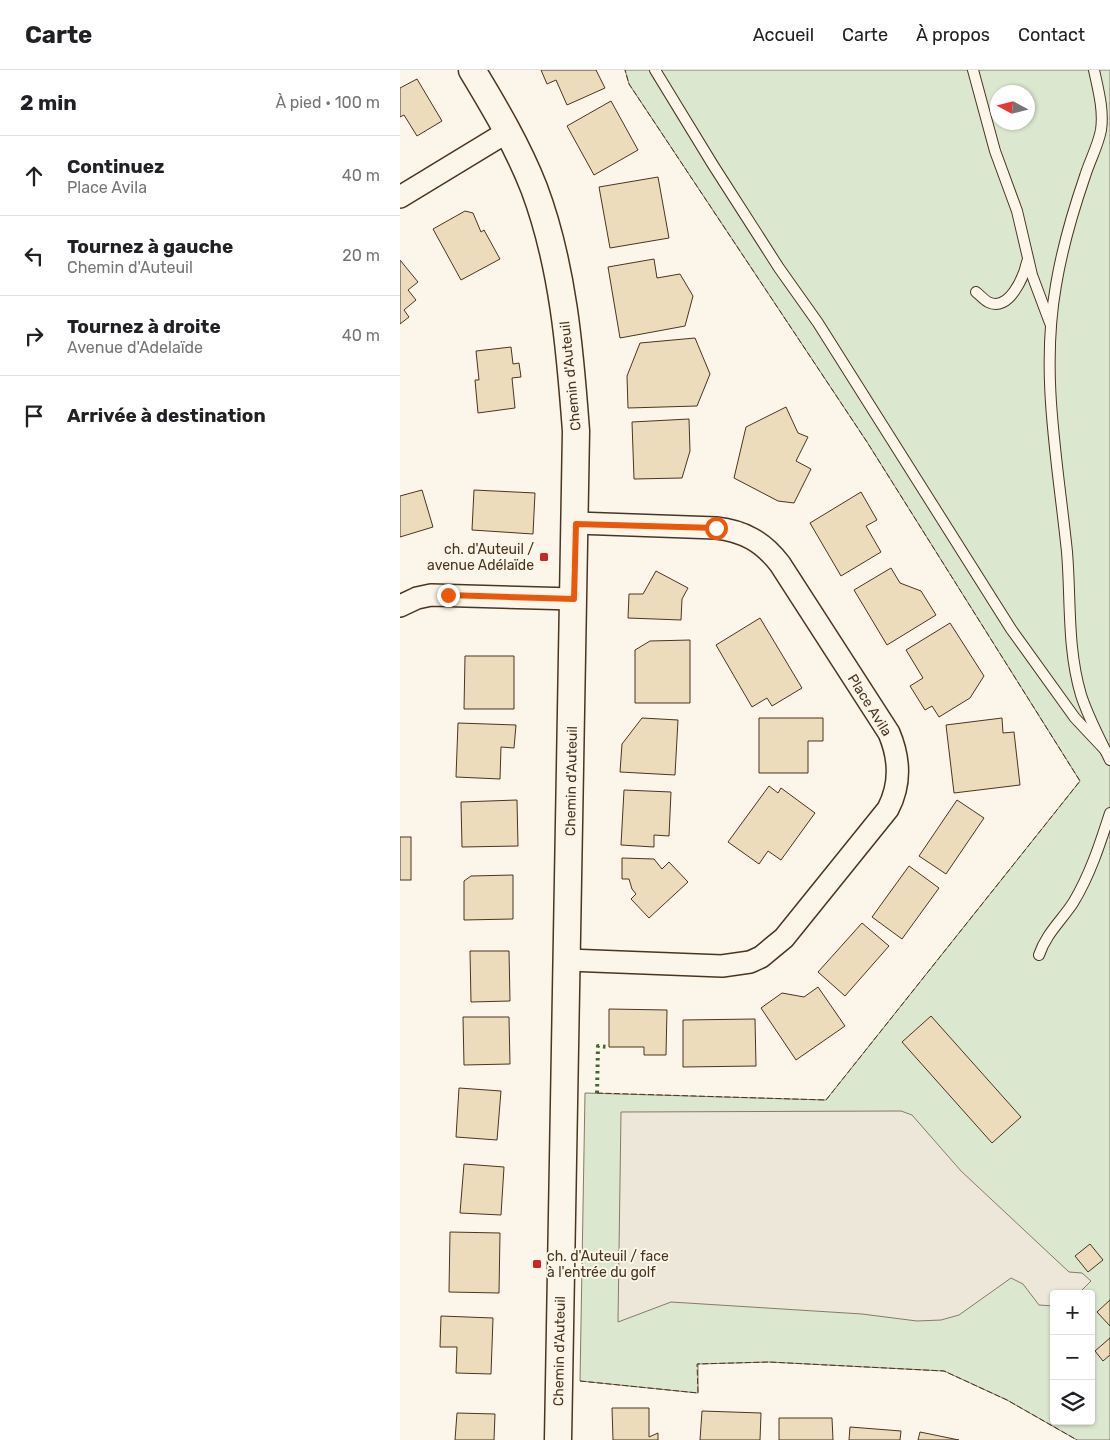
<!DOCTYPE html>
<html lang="fr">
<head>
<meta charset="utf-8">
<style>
	body { margin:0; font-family:Rubik,sans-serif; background:#f2f2f2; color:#202124 }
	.controls { position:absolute; right:15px; bottom:15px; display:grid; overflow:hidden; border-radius:5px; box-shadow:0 1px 4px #0004 }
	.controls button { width:45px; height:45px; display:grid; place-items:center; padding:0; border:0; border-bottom:1px solid #e0e0e0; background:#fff; color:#202124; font:25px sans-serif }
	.compass { position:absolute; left:590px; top:15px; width:45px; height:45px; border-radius:50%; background:#fff; box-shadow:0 1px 4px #0004; rotate:277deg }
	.stop { position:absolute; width:15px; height:15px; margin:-11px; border:4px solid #ea580c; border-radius:50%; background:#fff }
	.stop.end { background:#ea580c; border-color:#fff; box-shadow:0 1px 5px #0008 }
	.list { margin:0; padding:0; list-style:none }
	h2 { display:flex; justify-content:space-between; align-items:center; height:65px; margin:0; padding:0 20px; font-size:21px }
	h2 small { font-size:16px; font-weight:400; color:#757577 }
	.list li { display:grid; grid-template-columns:32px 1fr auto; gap:15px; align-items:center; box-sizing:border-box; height:80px; padding:0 20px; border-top:1px solid #e0e0e0 }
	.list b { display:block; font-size:19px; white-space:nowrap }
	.list p { margin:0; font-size:16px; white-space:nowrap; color:#757577 }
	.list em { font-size:16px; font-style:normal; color:#757577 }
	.icon { flex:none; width:28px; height:28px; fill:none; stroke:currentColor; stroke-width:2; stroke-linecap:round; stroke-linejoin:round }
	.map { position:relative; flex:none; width:710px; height:1370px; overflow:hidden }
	header { display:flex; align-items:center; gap:30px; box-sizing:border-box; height:70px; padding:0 25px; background:#fff; border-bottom:1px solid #e0e0e0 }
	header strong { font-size:24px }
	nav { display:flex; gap:28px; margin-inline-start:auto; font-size:18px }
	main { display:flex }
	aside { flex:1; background:#fff }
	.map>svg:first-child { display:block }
	.green { fill:#dce7d0; stroke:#887966; fill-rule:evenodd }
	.parking { fill:#ede7d9; stroke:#887966 }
	.building { fill:#ecdcbc; stroke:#4a3520 }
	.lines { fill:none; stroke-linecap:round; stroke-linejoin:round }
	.service-casing { stroke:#4a3520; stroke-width:12 }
	.minor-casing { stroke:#4a3520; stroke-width:24 }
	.tertiary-casing { stroke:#4a3520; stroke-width:29 }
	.service { stroke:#fbf6e9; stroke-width:10 }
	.minor { stroke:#fbf6e9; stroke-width:21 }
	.tertiary { stroke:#fbf6e9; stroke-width:26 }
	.hedge { stroke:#436837; stroke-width:4; stroke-dasharray:2.5 4; stroke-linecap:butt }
	.fence { stroke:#4a3520; stroke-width:1; stroke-dasharray:6 2.5; stroke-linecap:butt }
	.route { stroke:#ea580c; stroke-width:6 }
	.poi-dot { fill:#c62828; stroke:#fbf6e9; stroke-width:2 }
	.labels { text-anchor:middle; stroke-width:4; stroke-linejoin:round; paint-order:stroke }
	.street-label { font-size:14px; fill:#4a3520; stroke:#fbf6e9 }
	.poi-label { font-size:14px; fill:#4a3520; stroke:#fbf6e9; text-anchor:end }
</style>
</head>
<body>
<header>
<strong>Carte</strong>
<nav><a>Accueil</a><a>Carte</a><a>À propos</a><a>Contact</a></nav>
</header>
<main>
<aside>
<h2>2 min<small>À pied · 100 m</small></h2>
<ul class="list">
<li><svg class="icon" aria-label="ahead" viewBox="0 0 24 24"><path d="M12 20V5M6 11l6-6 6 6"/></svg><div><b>Continuez</b><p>Place Avila</p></div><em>40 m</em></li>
<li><svg class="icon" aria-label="left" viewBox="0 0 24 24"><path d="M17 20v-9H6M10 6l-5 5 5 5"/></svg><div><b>Tournez à gauche</b><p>Chemin d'Auteuil</p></div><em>20 m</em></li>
<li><svg class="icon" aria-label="right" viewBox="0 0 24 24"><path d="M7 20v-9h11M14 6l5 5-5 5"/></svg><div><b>Tournez à droite</b><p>Avenue d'Adelaïde</p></div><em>40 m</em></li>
<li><svg class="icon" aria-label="arrive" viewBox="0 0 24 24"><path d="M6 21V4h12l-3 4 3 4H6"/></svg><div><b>Arrivée à destination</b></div></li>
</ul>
</aside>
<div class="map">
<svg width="710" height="1370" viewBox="0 0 710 1370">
	<rect width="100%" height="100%" fill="#fbf6e9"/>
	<path class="green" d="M225,0H710V1370H677L607,1330L544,1301L369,1292L298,1294V1323L180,1311L185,1023L426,1030L680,711L467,372L229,14ZM598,22H628V52H598ZM654,1224H691V1351H654Z"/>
	<path class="parking" d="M501,1041L512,1045L561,1101L669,1202L682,1203L691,1211L678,1224H654V1236L639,1235L623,1214L611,1208L559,1245L541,1250L517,1251L462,1244L271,1232L218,1252L221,1042Z"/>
	<g class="building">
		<path d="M141,0H196L205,18L167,35L156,10L147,14Z"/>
		<path d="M17,9L42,51L17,66L4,45L0,47V18Z"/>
		<path d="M211,31L238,80L194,105L167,56Z"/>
		<path d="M258,107L269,168L210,178L199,117Z"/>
		<path d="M65,141L73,143L81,162L84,160L100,189L61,210L33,159Z"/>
		<path d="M254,189L257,208L280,204L293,226L285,256L220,268L208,197Z"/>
		<path d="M0,190L18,212L8,220L16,230L4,240L9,247L0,254Z"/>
		<path d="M295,268L310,304L297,336L228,338L227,306L240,273Z"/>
		<path d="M111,277L113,294L119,293L121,307L112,308L115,338L78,343L75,310H79L76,281Z"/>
		<path d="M386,337L398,363L408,367L396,391L411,399L394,433L378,431L334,408L346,357Z"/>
		<path d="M289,349L290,381L282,408L234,409L232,352Z"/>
		<path d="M22,420L33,457L0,467V426Z"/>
		<path d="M74,420L135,423L133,464L72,460Z"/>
		<path d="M461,422L477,450L466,456L481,482L441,506L410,453Z"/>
		<path d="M491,498L500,513L521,521L536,545L487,575L454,520Z"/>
		<path d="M256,501L288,518L282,529L281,550L228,548L229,524H243Z"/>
		<path d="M360,548L402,618L372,636L367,628L352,637L316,575Z"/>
		<path d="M550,553L584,606L570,628L539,647L532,636L525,640L510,616L523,608L506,580Z"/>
		<path d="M290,570V633H235V580L250,571Z"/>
		<path d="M65,586H114V639H64Z"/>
		<path d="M242,648L278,650L275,705L220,702L222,674Z"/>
		<path d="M359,648H423V671H408V703H359Z"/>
		<path d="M602,648L603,663L614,662L620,715L554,723L546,655Z"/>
		<path d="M58,653L116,655L114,678L101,677L100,709L56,707Z"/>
		<path d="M369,716L378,723L381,718L415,743L381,790L368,781L359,794L328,772Z"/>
		<path d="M224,720L271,722L269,766L254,765V777L221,775Z"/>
		<path d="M117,730L118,776L62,777L61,732Z"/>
		<path d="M557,730L584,748L546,804L519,786Z"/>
		<rect x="0" y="767" width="11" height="43"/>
		<path d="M222,788L254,789L262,799L269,792L288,812L249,848L231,829L236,824L232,819L229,809H222Z"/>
		<path d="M509,796L539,818L502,869L472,847Z"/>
		<path d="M113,805V849L64,850V811L71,806Z"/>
		<path d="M462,853L489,876L445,926L418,902Z"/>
		<path d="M70,881H109L110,931L71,932Z"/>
		<path d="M418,917L445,956L396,990L361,938L382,923L404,927Z"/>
		<path d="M209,939L267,940L266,985H244V977H209Z"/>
		<path d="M531,946L621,1047L592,1073L502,972Z"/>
		<path d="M63,947H109L110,994L64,995Z"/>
		<path d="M355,949L356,996L283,997V950Z"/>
		<path d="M59,1018L101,1021L97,1070L56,1067Z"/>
		<path d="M64,1094L104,1097L101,1145L60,1143Z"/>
		<path d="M50,1162L100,1163L99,1223L49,1222Z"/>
		<path d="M690,1174L703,1190L688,1202L675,1186Z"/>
		<path d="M710,1230V1256L697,1242Z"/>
		<path d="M41,1246L93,1248L91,1304L56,1303L57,1277H40Z"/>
		<path d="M710,1268V1285L703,1291L695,1281Z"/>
		<path d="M212,1338H249V1367L258,1363V1370H213Z"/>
		<path d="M302,1341L361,1343L360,1370H300Z"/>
		<path d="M57,1343L95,1344L94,1370H55Z"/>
		<path d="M379,1348H432L433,1370H379Z"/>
		<path d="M450,1357L501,1361L500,1370H449Z"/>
		<path d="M520,1362L559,1370H518Z"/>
	</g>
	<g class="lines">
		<defs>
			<g id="service">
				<path d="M255,0L313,95L379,198L418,253L611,559L675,648L706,681"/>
				<path d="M573,0L595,81L617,141L632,205L650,253"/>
				<path d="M694,0C698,19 704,40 701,60C698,76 690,90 685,106C673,141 662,179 656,215C640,305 658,393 667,482C671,530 667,578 681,625C688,647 700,669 710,690"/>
				<path d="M576,222C580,225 584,230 588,232C609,243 624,206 627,192"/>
				<path d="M639,885C646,864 661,851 673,833C690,805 700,774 710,743"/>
			</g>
			<g id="minor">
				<path d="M0,127L107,62"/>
				<path d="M0,536L17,528L31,525L174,529"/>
				<path d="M168,890L322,896L350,892L361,887L384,868L488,739C501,714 500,689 489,663L380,494C363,472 344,461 316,458L176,453"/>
			</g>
			<path id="tertiary" d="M72,0C95,38 118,77 134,118C163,195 170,280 176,361L158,1370"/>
		</defs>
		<use href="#service" class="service-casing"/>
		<use href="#minor" class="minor-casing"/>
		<use href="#tertiary" class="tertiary-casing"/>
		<use href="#service" class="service"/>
		<use href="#minor" class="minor"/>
		<use href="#tertiary" class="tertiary"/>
		<path class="hedge" d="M197,1023L198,976L209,977"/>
		<g class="fence">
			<path d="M197,1023L426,1030L680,711L467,372L229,14L225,0"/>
			<path d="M180,1311L298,1323L297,1294L369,1292L544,1301L607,1330L677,1370"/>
		</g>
	</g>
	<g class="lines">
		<path class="route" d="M48,525L174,529L176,454L316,458"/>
	</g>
	<g class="poi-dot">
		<rect x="139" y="482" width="10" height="10" rx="2.5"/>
		<rect x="132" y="1189" width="10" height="10" rx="2.5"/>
	</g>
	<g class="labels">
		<g class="street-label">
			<text transform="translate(170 306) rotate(-96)" y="5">Chemin d'Auteuil</text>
			<text transform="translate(470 635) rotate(58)" y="5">Place Avila</text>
			<text transform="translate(171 711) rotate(-89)" y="5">Chemin d'Auteuil</text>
			<text transform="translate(159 1281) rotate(-89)" y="5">Chemin d'Auteuil</text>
		</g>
		<g class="poi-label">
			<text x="134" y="484">ch. d'Auteuil /<tspan x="134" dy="16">avenue Adélaïde</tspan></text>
			<text x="147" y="1191" text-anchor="start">ch. d'Auteuil / face<tspan x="147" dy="16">à l'entrée du golf</tspan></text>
		</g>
	</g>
</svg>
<div class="controls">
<button>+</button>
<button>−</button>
<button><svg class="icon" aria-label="layers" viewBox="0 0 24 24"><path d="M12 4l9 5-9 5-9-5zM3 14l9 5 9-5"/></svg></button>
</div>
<svg class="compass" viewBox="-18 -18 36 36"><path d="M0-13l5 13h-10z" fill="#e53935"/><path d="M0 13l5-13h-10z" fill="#757577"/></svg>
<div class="stop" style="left:316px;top:458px"></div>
<div class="stop end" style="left:48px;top:525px"></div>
</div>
</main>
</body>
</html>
